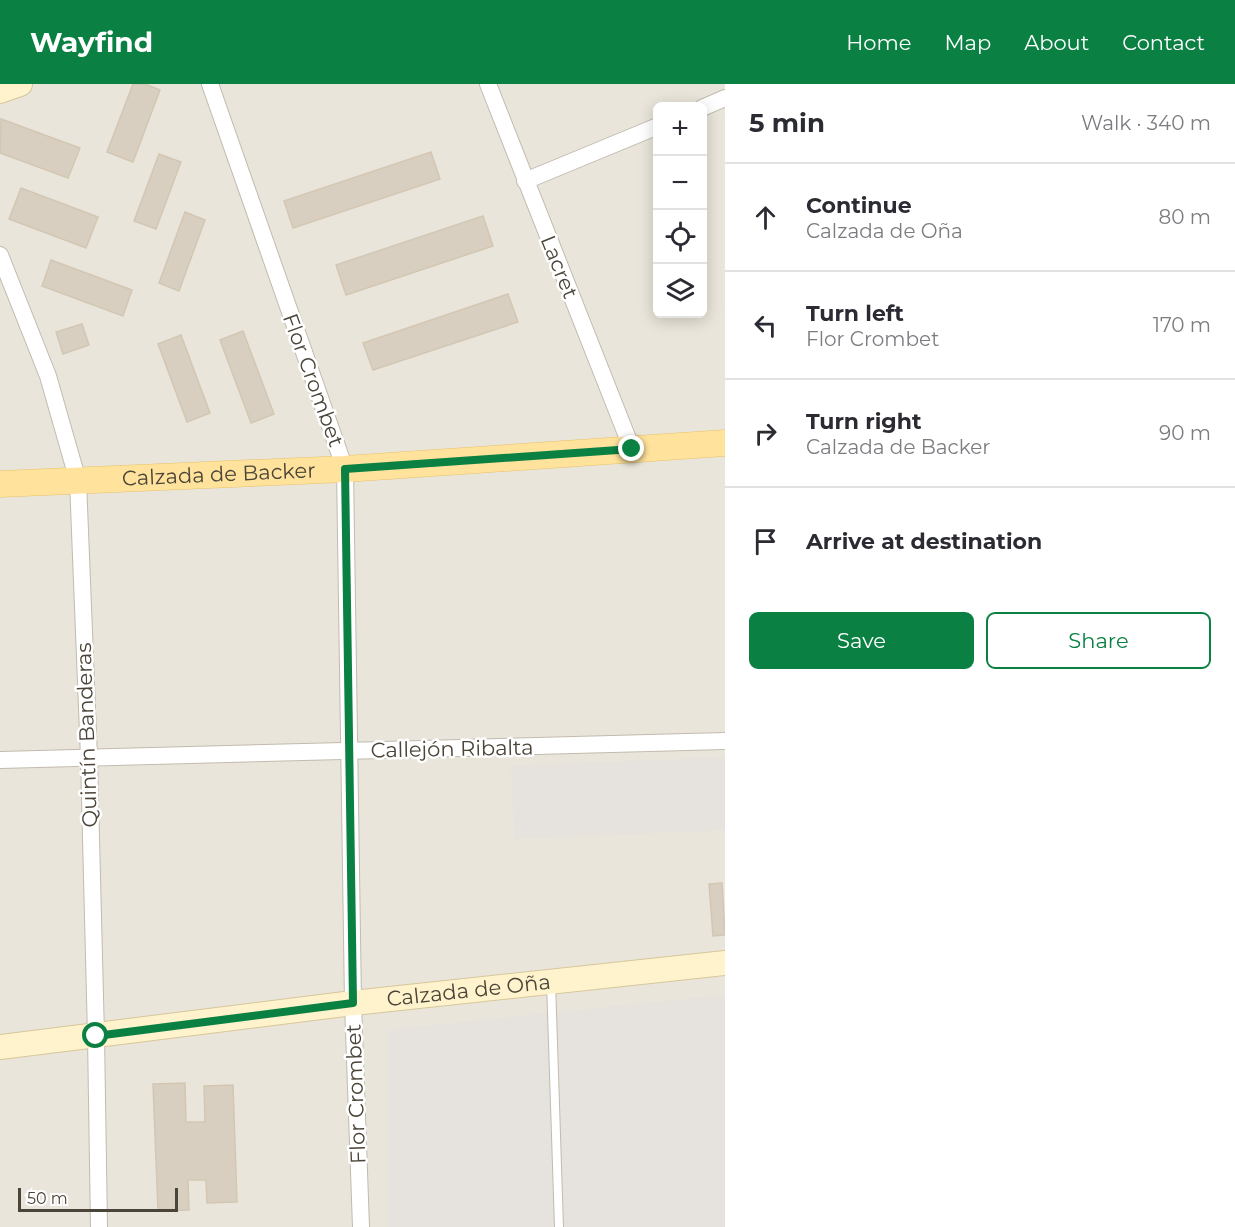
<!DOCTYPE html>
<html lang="en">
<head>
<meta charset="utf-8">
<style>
	body { margin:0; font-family:Montserrat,sans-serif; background:#f7f7f7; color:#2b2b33 }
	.controls { position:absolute; right:18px; top:18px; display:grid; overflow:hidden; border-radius:9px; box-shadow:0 3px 15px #0003 }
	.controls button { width:54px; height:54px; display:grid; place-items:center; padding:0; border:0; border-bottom:2px solid #e1e1e2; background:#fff; color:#2b2b33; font:30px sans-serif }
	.scale { position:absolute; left:18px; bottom:15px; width:160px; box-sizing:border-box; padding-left:6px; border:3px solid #4b4439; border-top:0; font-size:16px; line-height:21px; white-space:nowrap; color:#4b4439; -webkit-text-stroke:4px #fff; paint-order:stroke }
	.stop { position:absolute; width:18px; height:18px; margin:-14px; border:4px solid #0b8043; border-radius:50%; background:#fff }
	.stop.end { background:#0b8043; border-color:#fff; box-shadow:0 2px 6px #0008 }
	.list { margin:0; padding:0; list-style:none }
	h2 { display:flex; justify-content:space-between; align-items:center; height:78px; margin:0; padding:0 24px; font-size:26px }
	h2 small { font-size:20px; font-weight:400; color:#7c7c81 }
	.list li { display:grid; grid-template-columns:39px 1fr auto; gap:18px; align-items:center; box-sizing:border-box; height:108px; padding:0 24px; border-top:2px solid #e1e1e2 }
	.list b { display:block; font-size:22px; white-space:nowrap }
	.list p { margin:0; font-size:20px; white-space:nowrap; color:#7c7c81 }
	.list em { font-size:20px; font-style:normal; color:#7c7c81 }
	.actions { display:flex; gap:12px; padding:18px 24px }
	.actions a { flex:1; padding:14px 0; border:2px solid #0b8043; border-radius:9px; text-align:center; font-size:21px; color:#0b8043 }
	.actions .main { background:#0b8043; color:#fff }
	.icon { flex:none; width:33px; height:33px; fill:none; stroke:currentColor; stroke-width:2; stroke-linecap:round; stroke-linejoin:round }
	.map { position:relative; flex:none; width:725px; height:1143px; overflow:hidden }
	header { display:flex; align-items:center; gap:36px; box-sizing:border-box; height:84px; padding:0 30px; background:#0b8043; color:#fff }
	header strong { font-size:28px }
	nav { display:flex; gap:33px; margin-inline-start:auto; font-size:21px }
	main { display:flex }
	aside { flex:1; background:#fff }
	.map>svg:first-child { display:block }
	.residential { fill:#eae5da; fill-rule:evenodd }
	.industrial { fill:#e6e2dd }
	.building { fill:#d8cfc1; stroke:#d3c7b4; stroke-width:1.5 }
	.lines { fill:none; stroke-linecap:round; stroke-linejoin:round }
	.lane-casing { stroke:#c2bbae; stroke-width:10 }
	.street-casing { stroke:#c2bbae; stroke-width:18 }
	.secondary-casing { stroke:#d6c79b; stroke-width:26 }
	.primary-casing { stroke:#e6c16a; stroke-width:27 }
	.lane { stroke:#fff; stroke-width:8 }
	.street { stroke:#fff; stroke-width:16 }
	.secondary { stroke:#fff3cd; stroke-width:24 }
	.primary { stroke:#ffe39c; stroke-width:26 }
	.route { stroke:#0b8043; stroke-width:8 }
	.labels { text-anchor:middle; stroke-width:5; stroke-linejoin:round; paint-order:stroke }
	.street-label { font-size:21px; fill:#4b4439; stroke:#fff }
</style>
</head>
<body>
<header>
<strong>Wayfind</strong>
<nav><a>Home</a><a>Map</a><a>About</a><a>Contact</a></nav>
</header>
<main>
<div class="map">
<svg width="725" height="1143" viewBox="0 0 725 1143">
	<rect width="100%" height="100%" fill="#f6f3ec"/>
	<path class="residential" d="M0,0H725V1143H0ZM658,22H702V230H658Z"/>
	<g class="industrial">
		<path d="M725,673V746L514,755L511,682Z"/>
		<path d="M725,911V1143H388V946Z"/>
	</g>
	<g class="building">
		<path d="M133,0H145L160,6L133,78L107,68Z"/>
		<path d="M1,35L80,64L68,94L0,69Z"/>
		<path d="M431,68L440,95L293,144L284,117Z"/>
		<path d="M159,70L181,78L156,145L134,137Z"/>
		<path d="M21,104L98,133L86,164L9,135Z"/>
		<path d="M185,128L205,136L179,207L159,199Z"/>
		<path d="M483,132L493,162L346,211L336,181Z"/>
		<path d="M51,176L132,206L123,232L42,202Z"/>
		<path d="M508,210L518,238L373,286L363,259Z"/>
		<path d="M82,240L89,261L63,270L56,248Z"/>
		<path d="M243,247L274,330L251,339L220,256Z"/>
		<path d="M181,251L210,329L187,338L158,260Z"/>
		<path d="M722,799L725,851L713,852L709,800Z"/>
		<path d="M185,999L186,1038H205L204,1002L233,1001L237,1118L207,1119L206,1096H188L189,1126L158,1127L153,1000Z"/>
	</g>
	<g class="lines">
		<defs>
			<path id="lane" d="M551,898L559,1143"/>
			<g id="street">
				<path d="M210,0L345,385L353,919L361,1143"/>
				<path d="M488,0L632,365"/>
				<path d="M702,24L725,14"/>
				<path d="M525,97L658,42"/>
				<path d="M0,171L48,292L78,397L89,674L96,952L99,1143"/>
				<path d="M0,676L725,657"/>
			</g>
			<g id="secondary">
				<path d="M0,7L20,0"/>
				<path id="s1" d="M0,963L353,919L725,879"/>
			</g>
			<g id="primary">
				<path id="s2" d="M0,400L345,385L725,359"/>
			</g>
		</defs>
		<use href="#lane" class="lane-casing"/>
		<use href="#street" class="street-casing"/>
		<use href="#secondary" class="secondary-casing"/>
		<use href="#primary" class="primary-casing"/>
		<use href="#lane" class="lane"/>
		<use href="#street" class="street"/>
		<use href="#secondary" class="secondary"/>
		<use href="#primary" class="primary"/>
	</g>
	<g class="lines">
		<path class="route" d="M96,952L353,919L345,385L632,365"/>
	</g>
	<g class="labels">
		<g class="street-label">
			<text transform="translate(559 183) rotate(68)" y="7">Lacret</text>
			<text transform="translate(313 296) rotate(70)" y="7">Flor Crombet</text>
			<text dy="7" stroke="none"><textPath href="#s2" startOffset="219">Calzada de Backer</textPath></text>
			<text transform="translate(87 651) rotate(-92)" y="7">Quintín Banderas</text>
			<text transform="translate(452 665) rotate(-1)" y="7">Callejón Ribalta</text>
			<text dy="7" stroke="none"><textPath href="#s1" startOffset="472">Calzada de Oña</textPath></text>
			<text transform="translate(356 1010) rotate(-92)" y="7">Flor Crombet</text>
		</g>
	</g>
</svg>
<div class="controls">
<button>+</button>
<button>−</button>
<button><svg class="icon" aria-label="locate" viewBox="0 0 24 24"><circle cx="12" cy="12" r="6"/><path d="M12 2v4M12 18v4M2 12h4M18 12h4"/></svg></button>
<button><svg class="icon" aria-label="layers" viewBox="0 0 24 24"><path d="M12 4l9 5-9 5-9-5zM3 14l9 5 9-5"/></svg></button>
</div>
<div class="scale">50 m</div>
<div class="stop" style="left:96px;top:952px"></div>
<div class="stop end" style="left:632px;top:365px"></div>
</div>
<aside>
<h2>5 min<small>Walk · 340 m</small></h2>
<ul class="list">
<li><svg class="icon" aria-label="ahead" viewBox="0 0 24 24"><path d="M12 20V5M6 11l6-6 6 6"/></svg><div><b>Continue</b><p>Calzada de Oña</p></div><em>80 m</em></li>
<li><svg class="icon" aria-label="left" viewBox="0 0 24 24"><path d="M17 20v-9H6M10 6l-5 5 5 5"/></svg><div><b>Turn left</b><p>Flor Crombet</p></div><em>170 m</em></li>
<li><svg class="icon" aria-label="right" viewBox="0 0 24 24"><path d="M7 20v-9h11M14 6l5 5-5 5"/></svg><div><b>Turn right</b><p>Calzada de Backer</p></div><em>90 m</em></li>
<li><svg class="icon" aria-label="arrive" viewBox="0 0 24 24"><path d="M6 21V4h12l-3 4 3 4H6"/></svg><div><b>Arrive at destination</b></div></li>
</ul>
<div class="actions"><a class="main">Save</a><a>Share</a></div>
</aside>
</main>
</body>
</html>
